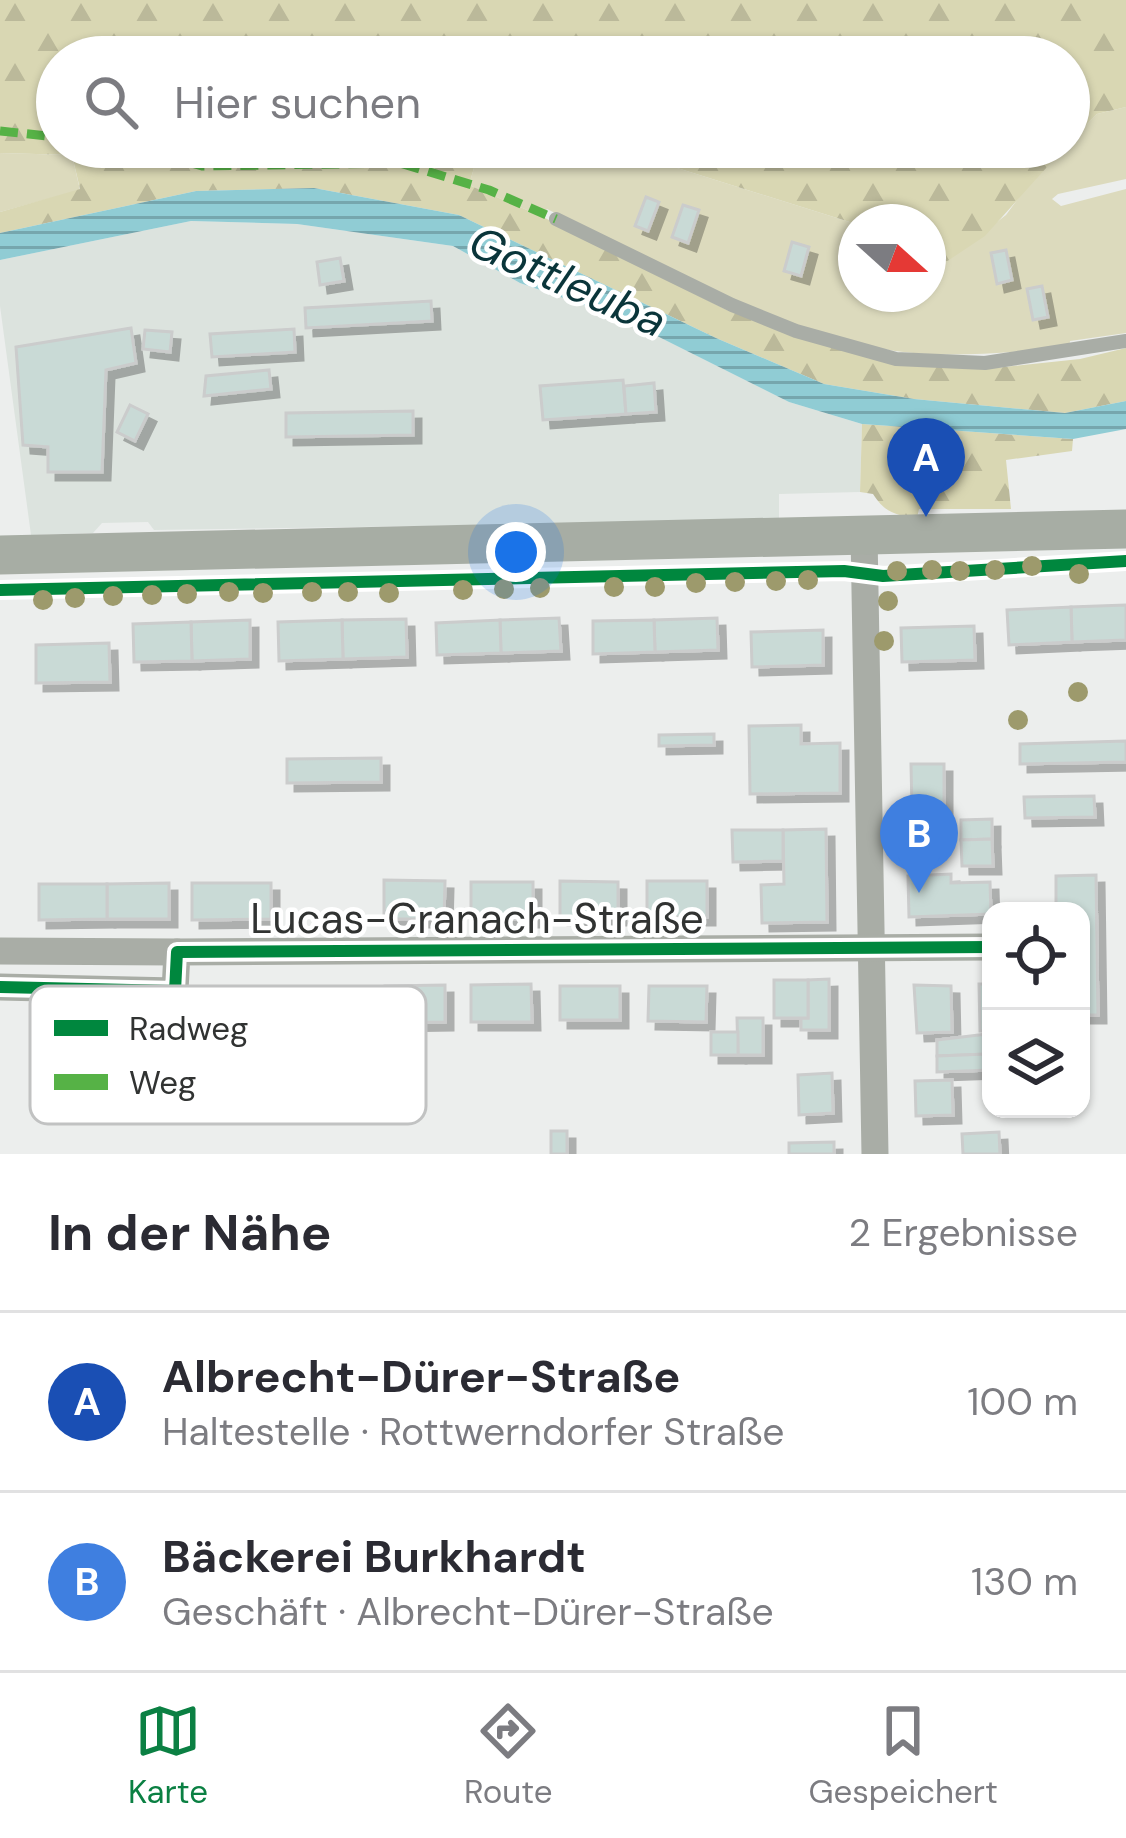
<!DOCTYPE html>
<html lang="de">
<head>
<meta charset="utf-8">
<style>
	body { margin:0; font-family:"DM Sans",sans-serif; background:#f7f7f7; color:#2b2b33 }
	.controls { position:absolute; right:36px; bottom:36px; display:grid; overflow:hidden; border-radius:24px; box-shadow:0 3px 9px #0004 }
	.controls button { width:108px; height:108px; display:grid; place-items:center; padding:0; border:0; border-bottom:3px solid #e1e1e2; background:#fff; color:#2b2b33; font:60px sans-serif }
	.compass { position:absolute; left:838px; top:204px; width:108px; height:108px; border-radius:50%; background:#fff; box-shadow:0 3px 9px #0004; rotate:111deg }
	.you { position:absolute; left:516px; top:552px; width:42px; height:42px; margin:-30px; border:9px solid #fff; border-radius:50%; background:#1a73e8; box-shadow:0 0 0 18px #1a73e833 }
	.badge { display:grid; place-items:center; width:78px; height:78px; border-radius:50%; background:#0b8043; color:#fff; font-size:39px; font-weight:700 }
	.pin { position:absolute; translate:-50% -99px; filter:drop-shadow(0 3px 6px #0008) }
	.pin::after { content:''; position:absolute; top:63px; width:42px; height:36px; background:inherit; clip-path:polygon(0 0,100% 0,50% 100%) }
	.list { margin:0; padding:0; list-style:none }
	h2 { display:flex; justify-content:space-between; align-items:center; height:156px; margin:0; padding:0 48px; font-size:51px }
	h2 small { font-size:39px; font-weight:400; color:#7c7c81 }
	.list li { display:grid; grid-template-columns:78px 1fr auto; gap:36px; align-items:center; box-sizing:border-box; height:180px; padding:0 48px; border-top:3px solid #e1e1e2 }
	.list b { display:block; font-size:45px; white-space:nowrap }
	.list p { margin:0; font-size:39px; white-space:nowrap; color:#7c7c81 }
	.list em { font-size:39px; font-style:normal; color:#7c7c81 }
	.icon { flex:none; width:66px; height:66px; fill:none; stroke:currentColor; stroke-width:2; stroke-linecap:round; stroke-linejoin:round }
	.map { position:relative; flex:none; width:1126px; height:1154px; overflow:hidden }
	.search { position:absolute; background:#fff; box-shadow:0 3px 9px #0004; left:36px; right:36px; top:36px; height:132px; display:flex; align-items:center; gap:30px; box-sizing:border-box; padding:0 42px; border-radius:66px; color:#7c7c81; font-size:45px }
	.sheet { height:516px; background:#fff }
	nav { display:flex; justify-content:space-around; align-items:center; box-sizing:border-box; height:168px; border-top:3px solid #e1e1e2; background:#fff; font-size:33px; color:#7c7c81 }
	nav a { display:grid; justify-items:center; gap:6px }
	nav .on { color:#0b8043 }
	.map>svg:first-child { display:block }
	.built { fill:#dce3de }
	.green { fill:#dcdabd }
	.forest { fill:url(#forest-firs) }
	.water { fill:url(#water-rules) }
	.building { fill:#c9dad6; stroke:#cbcccc; stroke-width:3; filter:url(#shadow) }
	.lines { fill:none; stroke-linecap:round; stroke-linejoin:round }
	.service { stroke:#a9ada6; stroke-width:14 }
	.minor { stroke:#a9ada6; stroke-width:27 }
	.secondary { stroke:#a7ada4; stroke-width:39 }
	.quiet { stroke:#56b246; stroke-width:9; stroke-dasharray:18 9; stroke-linecap:butt }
	.cycleway-casing { stroke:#fff; stroke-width:20 }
	.cycleway { stroke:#00873e; stroke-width:12 }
	.tree { fill:#9d9a6c }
	.labels { text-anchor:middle; stroke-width:9; stroke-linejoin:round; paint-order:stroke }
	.street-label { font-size:42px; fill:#313332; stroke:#fff }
	.water-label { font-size:45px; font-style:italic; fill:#0a353a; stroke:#fff }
	.key { fill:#fff; stroke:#c1c2c2; stroke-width:3 }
	.key-label { font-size:33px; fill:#313332 }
</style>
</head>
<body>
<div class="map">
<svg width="1126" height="1154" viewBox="0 0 1126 1154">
	<defs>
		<pattern id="forest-firs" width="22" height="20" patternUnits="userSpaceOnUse" patternTransform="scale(3)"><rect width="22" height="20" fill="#d9d7b3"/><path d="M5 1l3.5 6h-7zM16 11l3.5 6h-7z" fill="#bbb99a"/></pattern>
		<pattern id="water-rules" width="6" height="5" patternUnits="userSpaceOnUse" patternTransform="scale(3)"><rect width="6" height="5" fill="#90ccd4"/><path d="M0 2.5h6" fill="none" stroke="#76a6ad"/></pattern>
		<filter id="shadow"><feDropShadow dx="8" dy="8" stdDeviation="0" flood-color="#0004"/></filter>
	</defs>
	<rect width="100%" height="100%" fill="#eceeed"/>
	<path class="built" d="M191,221L297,224L453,246L520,283L621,318L789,402L862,424L860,492L779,494V521L154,530L148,522L102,523L93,533L31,535L0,306V260Z"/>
	<g class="green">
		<path d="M1126,107V179L1058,194L1052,199L1061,206L1126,189V333L1070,341L1069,348C1012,351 951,359 895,351C777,334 653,261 547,209L543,217L469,185L480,147H555L674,167L856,224V294H928V258L943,264L1006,215L1029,184L1097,114Z"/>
		<path d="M0,153L72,155L80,190L0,212Z"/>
	</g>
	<g class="forest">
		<path d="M0,0H1126V107L1097,114L1069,143V57H57V147H480L469,185L543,217L727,310L797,336L985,369L1080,359L1126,348V401L1065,413L914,399L824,384L716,338L459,215L314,188L196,191L0,233V212L80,189L72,155L0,153Z"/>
		<path d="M555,147H1065L985,236L943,264L928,258V222L856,224L674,167Z"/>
		<path d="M862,424L1073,439L1072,451L1006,460L1011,509H919L917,518C896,515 885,513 873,494L860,492Z"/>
	</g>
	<path class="water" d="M314,188L459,215L716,338L824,384L914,399L1065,413L1126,401V429L1073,439L862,424L789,402L621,318L520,283L453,246L297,224L191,221L0,260V233L196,191Z"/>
	<g class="building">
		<path d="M646,197L659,202L648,231L635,226Z"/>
		<path d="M683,205L699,210L688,243L672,237Z"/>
		<path d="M792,242L809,247L801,276L784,271Z"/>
		<path d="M1006,250L1012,280L997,284L991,253Z"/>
		<path d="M340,258L344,281L320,285L317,262Z"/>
		<path d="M1042,286L1048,317L1033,320L1027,289Z"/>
		<path d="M431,301L432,321L306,328L305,308Z"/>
		<path d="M131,328L136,363L106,370L102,472H48V447L23,445L16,347Z"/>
		<path d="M294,329L295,352L212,357L210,334Z"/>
		<path d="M145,330L172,332L170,352L143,349Z"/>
		<path d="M269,370L271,389L204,396L206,376Z"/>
		<path d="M623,380L626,414L543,420L540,386Z"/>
		<path d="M654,383L656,412L626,414L624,386Z"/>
		<path d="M130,405L148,414L135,441L117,432Z"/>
		<path d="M413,411V435L286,437V413Z"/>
		<path d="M1126,605V640L1072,642L1071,607Z"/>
		<path d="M1071,607L1072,642L1009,645L1007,610Z"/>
		<path d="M559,618L561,651L501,653L500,620Z"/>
		<path d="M717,618L718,650L655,652L654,620Z"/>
		<path d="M406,619L407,657L343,659L342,620Z"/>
		<path d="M250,620V659L192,661L191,622Z"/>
		<path d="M342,620L343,659L279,661L278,622Z"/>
		<path d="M500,620L501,653L437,655L436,623Z"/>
		<path d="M654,620L655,652L593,654V621Z"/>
		<path d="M191,622L192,661L134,662L133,624Z"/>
		<path d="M974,626L975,660L902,662L901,628Z"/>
		<path d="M823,630V665L752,667L751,632Z"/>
		<path d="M109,643L110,682L36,683V645Z"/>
		<path d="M801,725V744L840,743V793L750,794L749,726Z"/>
		<path d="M714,734V745L659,746V735Z"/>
		<path d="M1126,741V762L1020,764V744Z"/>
		<path d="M381,758V782L287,783V759Z"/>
		<path d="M911,764H944V811H912Z"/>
		<path d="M1094,796L1095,817L1025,818L1024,797Z"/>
		<path d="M992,819V839L961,840V820Z"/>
		<path d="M826,829L827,922L762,923L761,885L784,884L783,830Z"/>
		<path d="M732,830H783V861L733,862Z"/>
		<path d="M992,839L993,866H962L961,840Z"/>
		<path d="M951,874V883L990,882L991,914L909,917L908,876Z"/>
		<path d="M1096,875L1098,1015H1081V911H1056V876Z"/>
		<path d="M384,880L445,881L444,919H384Z"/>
		<path d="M560,881L618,882V917H560Z"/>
		<rect x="647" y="881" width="60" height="36"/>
		<rect x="471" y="882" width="62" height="37"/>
		<path d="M169,883V919H107V884Z"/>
		<path d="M192,883H271V919L192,920Z"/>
		<path d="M39,884H107V919L39,920Z"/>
		<path d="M829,979V1030H801V1018H808V980Z"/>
		<rect x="774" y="980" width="34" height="38"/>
		<path d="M531,984L532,1022H471V985Z"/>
		<path d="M979,984H991V1031H980Z"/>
		<path d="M445,985V1022L385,1023V986Z"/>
		<path d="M914,985L951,986L952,1032L917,1033Z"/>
		<rect x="560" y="986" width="60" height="34"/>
		<path d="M649,986H707L706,1022L648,1021Z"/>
		<path d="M737,1018H763V1055H738Z"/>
		<rect x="711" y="1032" width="27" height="23"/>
		<path d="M987,1034L988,1054L937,1056V1040Z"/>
		<path d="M988,1054H991V1070L937,1072V1056Z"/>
		<path d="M832,1073L833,1113L799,1115L798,1075Z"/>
		<path d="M952,1080L953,1115L916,1116L915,1081Z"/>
		<rect x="551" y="1131" width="16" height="23"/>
		<path d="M999,1132L1000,1154H963L962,1134Z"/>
		<path d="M834,1142V1154H789V1143Z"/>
	</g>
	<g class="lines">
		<path class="service" d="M556,219L732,305L796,331L896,359L985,363L1126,341"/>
		<g class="minor">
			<path d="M864,534L875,1154"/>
			<path d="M0,951L177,952"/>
			<path d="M0,987L175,991L177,952L991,947"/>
		</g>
		<path class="secondary" d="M0,555L1126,529"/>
		<g class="quiet">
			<path d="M0,131L57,137"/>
			<path d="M135,147L202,166L400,163L489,190L556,219"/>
		</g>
		<defs>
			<g id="cycleway">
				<path d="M0,590L844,571L883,576L1126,561"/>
				<path d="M0,987L175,991L177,952L991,947"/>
			</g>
		</defs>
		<use href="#cycleway" class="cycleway-casing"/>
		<use href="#cycleway" class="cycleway"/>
	</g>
	<g class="tree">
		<circle cx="1032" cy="566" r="10"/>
		<circle cx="932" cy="570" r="10"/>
		<circle cx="995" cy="570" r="10"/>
		<circle cx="897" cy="571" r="10"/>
		<circle cx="960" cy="571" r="10"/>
		<circle cx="1079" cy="574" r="10"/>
		<circle cx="808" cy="580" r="10"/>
		<circle cx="776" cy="581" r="10"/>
		<circle cx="735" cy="582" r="10"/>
		<circle cx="696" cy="583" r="10"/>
		<circle cx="614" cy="587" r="10"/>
		<circle cx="655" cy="587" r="10"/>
		<circle cx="540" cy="588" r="10"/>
		<circle cx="504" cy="589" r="10"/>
		<circle cx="463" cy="590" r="10"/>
		<circle cx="229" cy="592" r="10"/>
		<circle cx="312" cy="592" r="10"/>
		<circle cx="348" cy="592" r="10"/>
		<circle cx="263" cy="593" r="10"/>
		<circle cx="389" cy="593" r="10"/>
		<circle cx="187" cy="594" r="10"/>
		<circle cx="152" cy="595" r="10"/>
		<circle cx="113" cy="596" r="10"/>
		<circle cx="75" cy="598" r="10"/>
		<circle cx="43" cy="600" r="10"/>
		<circle cx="888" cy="601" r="10"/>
		<circle cx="884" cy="641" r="10"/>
		<circle cx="1078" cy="692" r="10"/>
		<circle cx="1018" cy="720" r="10"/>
	</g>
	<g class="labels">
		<g class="street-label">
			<text x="477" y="933">Lucas-Cranach-Straße</text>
		</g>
		<g class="water-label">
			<text transform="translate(568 281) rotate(24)" y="16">Gottleuba</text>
		</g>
	</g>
	<rect x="30" y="986" width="396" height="138" rx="18" class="key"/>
	<rect x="54" y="1020" width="54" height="16" fill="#00873e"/>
	<rect x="54" y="1074" width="54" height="16" fill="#56b246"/>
	<g class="key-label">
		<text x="129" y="1040">Radweg</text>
		<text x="129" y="1094">Weg</text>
	</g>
</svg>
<div class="controls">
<button><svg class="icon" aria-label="locate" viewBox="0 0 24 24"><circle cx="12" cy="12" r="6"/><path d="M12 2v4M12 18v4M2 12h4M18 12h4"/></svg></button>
<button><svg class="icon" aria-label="layers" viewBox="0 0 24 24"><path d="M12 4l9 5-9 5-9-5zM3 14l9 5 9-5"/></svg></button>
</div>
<svg class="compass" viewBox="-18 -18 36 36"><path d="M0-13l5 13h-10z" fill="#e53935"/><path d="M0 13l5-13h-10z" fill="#7c7c81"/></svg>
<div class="you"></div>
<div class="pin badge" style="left:926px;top:517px;background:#1a4fb4">A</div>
<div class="pin badge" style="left:919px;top:893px;background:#3f7fe0">B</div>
<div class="search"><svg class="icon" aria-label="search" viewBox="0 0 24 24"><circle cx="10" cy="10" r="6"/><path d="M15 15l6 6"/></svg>Hier suchen</div>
</div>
<section class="sheet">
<h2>In der Nähe<small>2 Ergebnisse</small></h2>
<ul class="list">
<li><span class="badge" style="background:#1a4fb4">A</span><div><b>Albrecht-Dürer-Straße</b><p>Haltestelle · Rottwerndorfer Straße</p></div><em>100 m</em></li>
<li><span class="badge" style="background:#3f7fe0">B</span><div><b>Bäckerei Burkhardt</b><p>Geschäft · Albrecht-Dürer-Straße</p></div><em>130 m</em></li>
</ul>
</section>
<nav>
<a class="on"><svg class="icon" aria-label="map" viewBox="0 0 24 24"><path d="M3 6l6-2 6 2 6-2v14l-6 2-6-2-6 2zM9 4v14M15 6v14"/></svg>Karte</a>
<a><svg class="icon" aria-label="directions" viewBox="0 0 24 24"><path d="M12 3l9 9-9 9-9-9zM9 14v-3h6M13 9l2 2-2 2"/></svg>Route</a>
<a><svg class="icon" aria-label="saved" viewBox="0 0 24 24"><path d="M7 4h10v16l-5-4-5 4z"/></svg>Gespeichert</a>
</nav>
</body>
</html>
